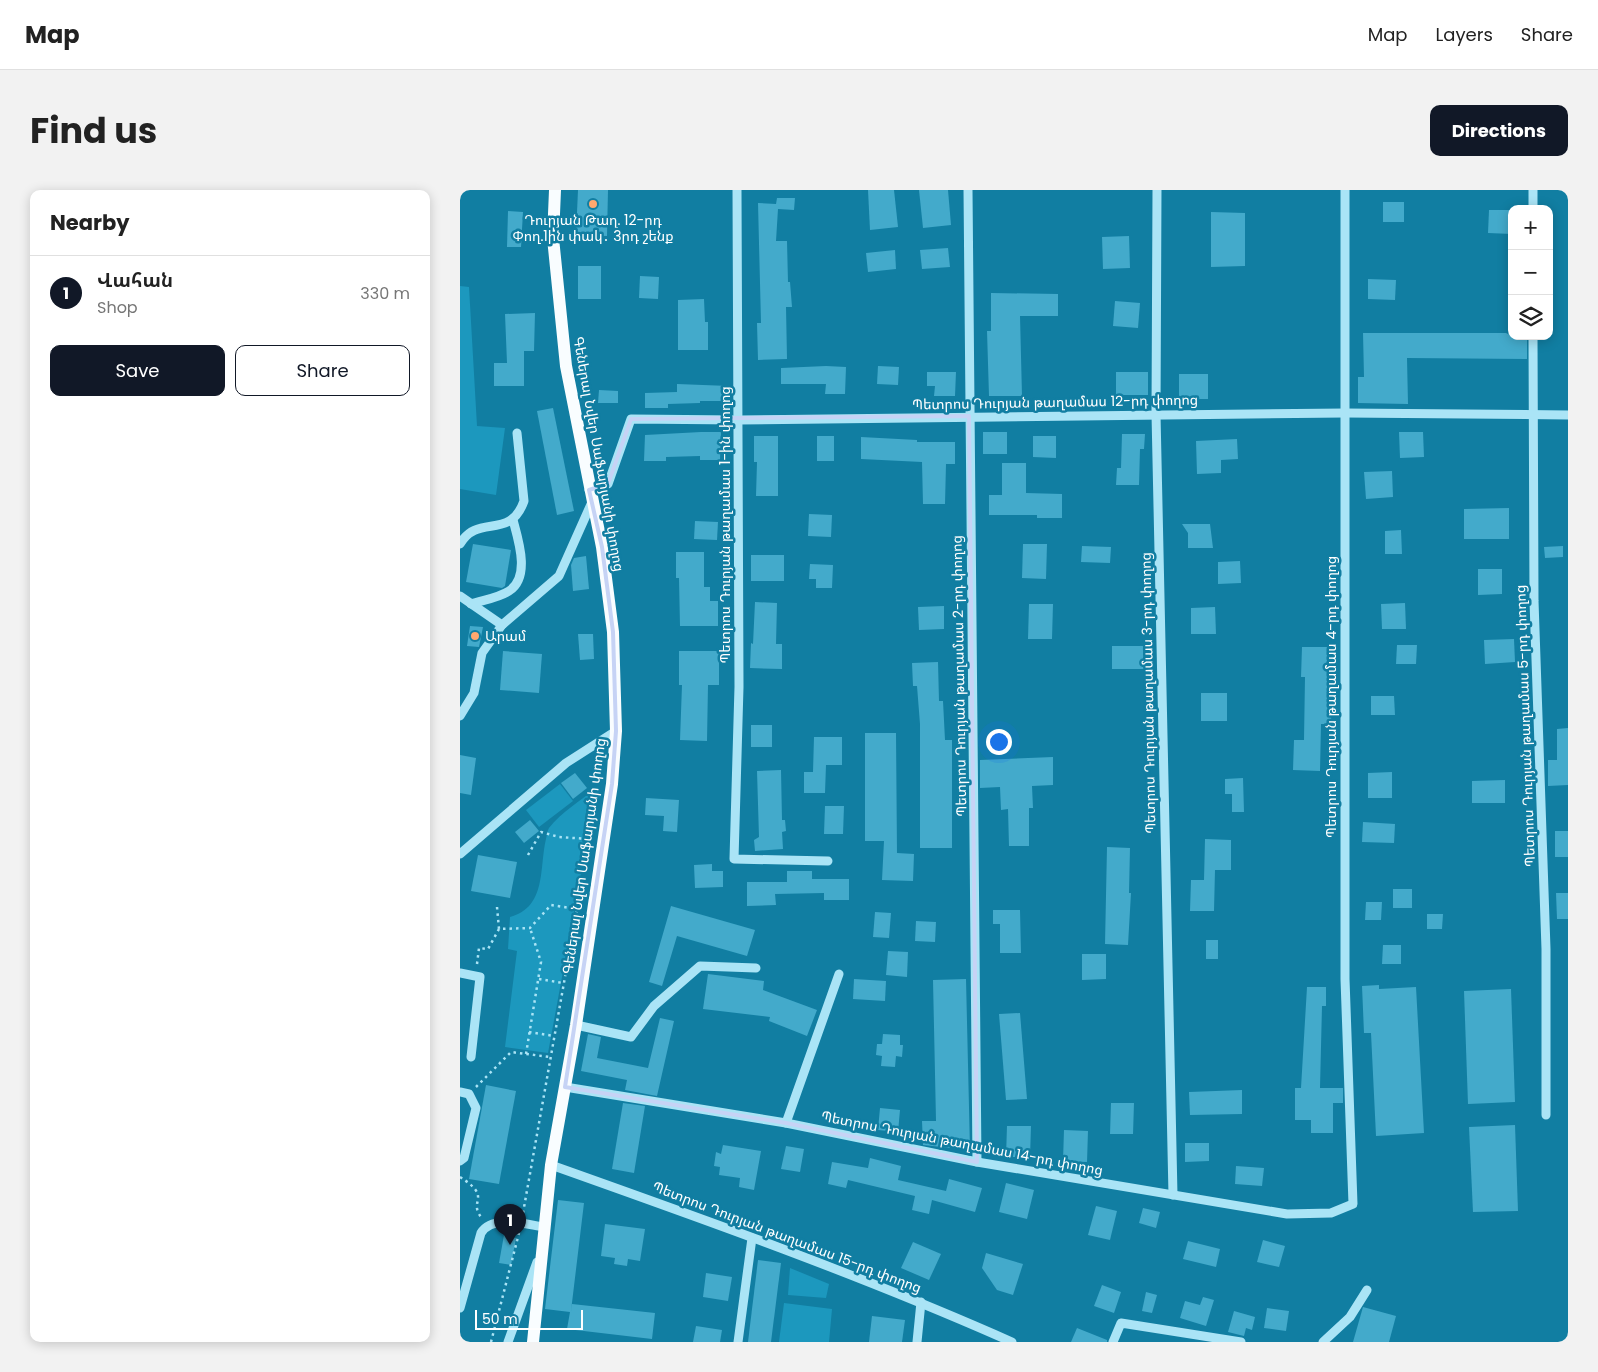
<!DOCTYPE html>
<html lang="en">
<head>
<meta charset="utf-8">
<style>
	body { margin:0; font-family:Poppins,"Noto Sans Armenian",sans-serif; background:#f2f2f2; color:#222 }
	.controls { position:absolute; right:15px; top:15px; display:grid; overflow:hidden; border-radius:10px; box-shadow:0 2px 12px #0003 }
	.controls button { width:45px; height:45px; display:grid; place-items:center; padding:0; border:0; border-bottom:1px solid #e0e0e0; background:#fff; color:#222; font:25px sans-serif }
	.scale { position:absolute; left:15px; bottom:12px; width:108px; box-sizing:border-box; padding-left:5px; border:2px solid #fff; border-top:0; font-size:14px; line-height:18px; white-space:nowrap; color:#fff; -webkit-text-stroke:4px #117ea2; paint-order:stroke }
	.you { position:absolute; left:538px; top:551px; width:18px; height:18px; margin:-12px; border:4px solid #fff; border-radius:50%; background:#1a73e8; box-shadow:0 0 0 8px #1a73e833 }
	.badge { display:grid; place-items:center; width:32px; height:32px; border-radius:50%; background:#111827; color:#fff; font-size:16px; font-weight:700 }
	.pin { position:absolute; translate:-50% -41px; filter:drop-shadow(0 1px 2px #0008) }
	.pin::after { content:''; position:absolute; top:26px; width:18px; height:15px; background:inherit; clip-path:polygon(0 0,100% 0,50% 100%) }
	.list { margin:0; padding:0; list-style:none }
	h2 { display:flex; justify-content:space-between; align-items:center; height:65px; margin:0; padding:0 20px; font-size:21px }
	h2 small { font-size:16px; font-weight:400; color:#767676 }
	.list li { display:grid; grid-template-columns:32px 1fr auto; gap:15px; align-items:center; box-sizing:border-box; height:75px; padding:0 20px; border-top:1px solid #e0e0e0 }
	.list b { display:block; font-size:19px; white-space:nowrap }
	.list p { margin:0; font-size:16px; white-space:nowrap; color:#767676 }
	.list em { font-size:16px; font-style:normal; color:#767676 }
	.actions { display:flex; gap:10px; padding:15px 20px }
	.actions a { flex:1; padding:11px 0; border:1px solid #111827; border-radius:10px; text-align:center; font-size:18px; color:#111827 }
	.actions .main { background:#111827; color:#fff }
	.icon { flex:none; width:28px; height:28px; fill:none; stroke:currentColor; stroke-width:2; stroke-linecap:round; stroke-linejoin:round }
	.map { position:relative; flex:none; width:1108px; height:1152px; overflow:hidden; border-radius:10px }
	header { display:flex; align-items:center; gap:30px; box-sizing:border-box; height:70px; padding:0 25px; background:#fff; border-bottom:1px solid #e0e0e0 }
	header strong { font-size:24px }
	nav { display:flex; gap:28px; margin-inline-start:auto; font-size:18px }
	.intro { display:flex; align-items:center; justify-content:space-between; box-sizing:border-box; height:120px; padding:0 30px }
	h1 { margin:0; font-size:35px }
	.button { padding:12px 22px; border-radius:10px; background:#111827; color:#fff; font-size:18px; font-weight:700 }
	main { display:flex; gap:30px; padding:0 30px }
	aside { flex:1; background:#fff; border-radius:10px; box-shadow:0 2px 12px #0003 }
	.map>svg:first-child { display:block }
	.green { fill:#1c98be }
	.building { fill:#43aacb }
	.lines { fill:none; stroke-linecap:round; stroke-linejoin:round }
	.path { stroke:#aae4f6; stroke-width:2.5; stroke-dasharray:2.5 4; stroke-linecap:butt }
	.minor { stroke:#aae4f6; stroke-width:9 }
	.major { stroke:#f9fdff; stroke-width:12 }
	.marked { fill:none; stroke:#c6d3f5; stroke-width:4; stroke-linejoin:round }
	.poi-dot { fill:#ffa86f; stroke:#117ea2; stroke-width:2 }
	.labels { text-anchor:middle; stroke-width:5; stroke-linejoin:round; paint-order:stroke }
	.poi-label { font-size:14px; fill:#fff; stroke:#117ea2 }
	.street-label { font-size:14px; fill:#fff; stroke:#117ea2 }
</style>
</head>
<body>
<header>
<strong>Map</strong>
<nav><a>Map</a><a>Layers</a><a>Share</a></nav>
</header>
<div class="intro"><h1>Find us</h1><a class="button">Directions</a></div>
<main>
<aside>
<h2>Nearby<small></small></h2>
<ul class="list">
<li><span class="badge">1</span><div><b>Վահան</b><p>Shop</p></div><em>330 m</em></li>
</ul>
<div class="actions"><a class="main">Save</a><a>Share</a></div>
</aside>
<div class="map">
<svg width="1108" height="1152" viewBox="0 0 1108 1152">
	<rect width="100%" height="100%" fill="#117ea2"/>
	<g class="green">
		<path d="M0,96L9,97L17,236L45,238L36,305L0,299Z"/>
		<path d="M100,594L113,611L79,637L66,620Z"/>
		<path d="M137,597L88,863L45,857L57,761L48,759L50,727C87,717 79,678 86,649C87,645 87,641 89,638C101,622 122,610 137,597Z"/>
		<path d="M330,1078L369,1094L366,1108L328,1105Z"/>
		<path d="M324,1113L372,1119L369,1152H319Z"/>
	</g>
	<g class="building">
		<path d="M118,0H148L147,46L116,45Z"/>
		<path d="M408,0H434L438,37L410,40Z"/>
		<path d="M459,0H488L491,35L463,38Z"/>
		<path d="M317,8H335L334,20L318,19L316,51H327L328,92H330L332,117H326L327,169L298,170L297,133H301L298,13L316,14Z"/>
		<rect x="923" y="12" width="21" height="20"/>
		<path d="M1029,20H1052V44L1028,43Z"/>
		<path d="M48,21L63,22L61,57H47Z"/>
		<path d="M751,22L785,23V76L751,77Z"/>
		<path d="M669,46L670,78L643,79L642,47Z"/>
		<path d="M488,58L490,77L462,79L460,60Z"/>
		<path d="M435,60L436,79L408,82L406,63Z"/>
		<rect x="118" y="76" width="23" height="33"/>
		<path d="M180,86L199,87L198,109L179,108Z"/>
		<path d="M908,89L936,90L935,110L908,109Z"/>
		<path d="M531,103L598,104V126H560L562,206H529L527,141H531Z"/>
		<path d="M244,109L245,132H248V160H218V110Z"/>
		<path d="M655,111L680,113L678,138L653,136Z"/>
		<path d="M75,123L74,161H64V196H34V173H47L45,124Z"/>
		<path d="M903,143H1046L1052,146H1067V169L947,168L948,214L898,213V187H904Z"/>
		<path d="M366,176L386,177L385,204H365L366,194H321V178Z"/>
		<path d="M418,176L439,177L438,195L417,194Z"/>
		<path d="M467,182H496L495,206H474L475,196H467Z"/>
		<rect x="656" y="182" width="32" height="23"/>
		<rect x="719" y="184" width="29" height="25"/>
		<path d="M217,194L269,196V211H240V213L208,214V218H185V203L217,202Z"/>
		<path d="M139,200L158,201V213H138Z"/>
		<path d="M93,218L114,321L97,325L77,221Z"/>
		<path d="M241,242H261L260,270H240V266L206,267V271H184L185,245Z"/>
		<rect x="523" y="242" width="24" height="22"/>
		<path d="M939,242H963L964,267L940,268Z"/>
		<path d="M662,244H685L684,259H680L679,295H656L657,278H661Z"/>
		<path d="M294,246H318V306H296L297,272H294Z"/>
		<rect x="357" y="246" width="17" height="25"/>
		<path d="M573,246H596V268L573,267Z"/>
		<path d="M401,247L457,250V252H495V274H486L485,314H463L462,272L401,269Z"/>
		<path d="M777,249L778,269L761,270V283L737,284L736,251Z"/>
		<path d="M542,273H566V303L602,304V328H577V325H529V305H542Z"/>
		<path d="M932,281L933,307L906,309L904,282Z"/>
		<path d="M1049,318V349H1004V319Z"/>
		<path d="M349,324L372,325L371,347L348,346Z"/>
		<path d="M235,331L258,332L257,350L234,349Z"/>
		<path d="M722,334H750L753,358H728V343Z"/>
		<path d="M941,340L942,364H925V341Z"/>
		<path d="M13,354L51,360L45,396L42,398L6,392Z"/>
		<path d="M563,354H587L586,389L562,388Z"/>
		<path d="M622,356L651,357L650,373L621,372Z"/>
		<path d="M1103,356V367L1085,368L1084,357Z"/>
		<path d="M216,362H244V397H250V411H258V436H220L219,388H216Z"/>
		<rect x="291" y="365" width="33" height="26"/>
		<path d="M126,366L129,399L113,401L111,375L114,368Z"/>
		<path d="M780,371L781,393L758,394V372Z"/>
		<path d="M350,374L373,375L372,398H356V389H349Z"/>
		<path d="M1018,379H1042V404L1018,405Z"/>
		<path d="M295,412L317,413L316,454H322V479L290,478L291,453L293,454Z"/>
		<path d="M945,413L946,439H922L921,414Z"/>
		<path d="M569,414H593L592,449H568Z"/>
		<path d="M484,416V439L459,440L458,417Z"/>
		<path d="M755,417L756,444H731V418Z"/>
		<path d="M10,436L23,437L19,457L7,456Z"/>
		<path d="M118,444H133L134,469L120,470Z"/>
		<path d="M1054,449L1055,472L1025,474L1024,450Z"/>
		<path d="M937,455H957L956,474H936Z"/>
		<path d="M652,456H683L684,479H652Z"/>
		<path d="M842,457H868L867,504H872L871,534H861L860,581L833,580L834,550H844L845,487H841Z"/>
		<path d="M43,461L82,464L79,503L40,500Z"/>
		<path d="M219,461H259V495H248L247,551L220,550L222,495H219Z"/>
		<path d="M478,472L479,511H483L485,550H492V658H460V534L457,496H453L452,473Z"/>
		<rect x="741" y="503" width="26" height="28"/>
		<path d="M911,506H934L935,525H911Z"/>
		<rect x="291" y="535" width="21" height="22"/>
		<path d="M1108,538V595L1088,596V570H1097V539Z"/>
		<path d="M405,543H436L437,663L454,664L453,691L422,690L424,651H405Z"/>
		<path d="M354,547H382V575H366L365,603H344V582H353Z"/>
		<path d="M0,565L16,568L11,605L0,603Z"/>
		<path d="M593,567V595L572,596L573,618H569V656H549L548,619L541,620L540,597L520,598V570Z"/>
		<path d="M321,580L322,630H325L326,641L322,642L323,659L295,661L294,650L299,647L297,581Z"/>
		<path d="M932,582V608H908V583Z"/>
		<path d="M115,583L127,598L113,609L101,593Z"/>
		<path d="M783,588L784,622H772V604H765V589Z"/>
		<path d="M1045,590V613H1012V591Z"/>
		<path d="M186,608L219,610L217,642L203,641L204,626L185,625Z"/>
		<path d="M365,616H384L383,644H364Z"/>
		<path d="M70,630L79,641L64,653L55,642Z"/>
		<path d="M903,632L935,634L934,653L902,652Z"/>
		<rect x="1095" y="641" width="13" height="26"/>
		<path d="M745,649L771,650V680H755L754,721H730L731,690H744Z"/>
		<path d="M647,657L670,658L669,703H671L668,755L645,754Z"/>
		<path d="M18,665L57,672L50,708L11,701Z"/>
		<path d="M252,674V681H263V697L235,698L234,675Z"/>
		<path d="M327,681H352V689H389V710H364V703L315,704L316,715L287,716V692H327Z"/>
		<rect x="933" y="699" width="19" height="19"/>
		<path d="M1096,703H1108V729H1097Z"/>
		<path d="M906,712H922L921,730H905Z"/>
		<path d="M211,716L295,740L287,766L217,746L202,796L189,792Z"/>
		<path d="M533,720H560L561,763H540V734H533Z"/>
		<path d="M415,722L431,723L429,748L413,747Z"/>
		<path d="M967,724H983L982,739H967Z"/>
		<path d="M456,731L476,732L475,752L455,751Z"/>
		<rect x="746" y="750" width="12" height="19"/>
		<path d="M923,755H941V774H922Z"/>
		<path d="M428,761L448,762L447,787L426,785Z"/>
		<path d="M622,764H646V789L622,790Z"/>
		<path d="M248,784L304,791L303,800L357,820L347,846L309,831L310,827L243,819Z"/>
		<path d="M394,789L426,791L425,811L393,809Z"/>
		<path d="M506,789L510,960L463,955L462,931H476L473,790Z"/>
		<path d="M919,795V799L956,797L964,943L916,946L911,843H904L902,796Z"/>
		<path d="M847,797H866V816H862L860,898H883V913H873V943H851V930H835V898H841Z"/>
		<path d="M1051,799L1055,912L1008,914L1004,801Z"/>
		<path d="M560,823L567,909L546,910L539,824Z"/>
		<path d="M200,828L214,831L197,906L165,900L167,890L121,881L128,844L141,847L137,868L188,878Z"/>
		<path d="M423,844L440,845V855H443L442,867L436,866L435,877L421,876L422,866L416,865L417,854H422Z"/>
		<path d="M26,895L56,901L39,994L9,989Z"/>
		<path d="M782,900V924L730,925L729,902Z"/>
		<path d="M163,913L185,916L174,983L152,979Z"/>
		<path d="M651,913H674L673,944H650Z"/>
		<path d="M420,918L440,920L438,942L418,940Z"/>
		<path d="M1055,935L1058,1021L1013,1022L1009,937Z"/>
		<path d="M547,936H571L570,967H546Z"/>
		<path d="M604,940L628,941L627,972L603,971Z"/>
		<path d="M725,953H749V971L725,972Z"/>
		<path d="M263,955L301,961L294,1000L279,997L280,988L259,985L260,977L254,976L256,962L261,964Z"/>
		<path d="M326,956L344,959L340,982L321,979Z"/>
		<path d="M410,968L441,976L438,990L486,1001L489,989L522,998L515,1022L472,1010L469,1024L452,1020L455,1006L388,990L386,998L368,994L372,972L408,978Z"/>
		<path d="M776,976L804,978L802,996L775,994Z"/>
		<path d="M546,993L574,1000L567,1029L539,1022Z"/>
		<path d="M98,1010L124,1013L111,1121L112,1114L195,1123L192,1149L107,1139L110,1122L85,1119Z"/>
		<path d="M636,1016L657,1021L650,1050L628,1045Z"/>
		<path d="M683,1018L700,1022L696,1038L679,1033Z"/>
		<path d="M145,1034L185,1039L180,1071L168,1069L167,1076L154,1074L155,1068L141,1066Z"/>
		<path d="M44,1045L56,1048L51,1075L39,1073Z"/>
		<path d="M803,1050L825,1056L819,1077L797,1072Z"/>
		<path d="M728,1051L760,1059L756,1077L723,1069Z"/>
		<path d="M453,1052L481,1064L469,1090L441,1078Z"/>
		<path d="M526,1063L563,1074L553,1105L537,1100L522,1078Z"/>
		<path d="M298,1070L321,1073L311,1152H288Z"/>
		<path d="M246,1083L272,1087L268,1111L243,1107Z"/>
		<path d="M642,1095L661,1102L654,1123L634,1116Z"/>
		<path d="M686,1102L697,1105L692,1123L682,1121Z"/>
		<path d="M743,1107L754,1110L746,1136L720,1128L725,1111L740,1115Z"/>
		<path d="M903,1117L936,1126L929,1152H893Z"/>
		<path d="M807,1118L829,1121L826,1141L804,1138Z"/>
		<path d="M774,1121L795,1127L792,1140L786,1138L784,1146L768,1142Z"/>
		<path d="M412,1126L445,1130L442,1152H409Z"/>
		<path d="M236,1136L262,1140L260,1152H233Z"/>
		<path d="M617,1138L647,1150V1152H611Z"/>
	</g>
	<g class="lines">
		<g class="path">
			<path d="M68,665L81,642L99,647L129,649"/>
			<path d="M37,717L39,739"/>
			<path d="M17,774L19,758L28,759L39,739L70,738L91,715L117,719"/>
			<path d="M79,789L103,793"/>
			<path d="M69,842L94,846"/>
			<path d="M66,864L81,772L70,738"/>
			<path d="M16,897L51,862L90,867"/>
			<path d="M0,987C33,1008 8,1010 21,1027"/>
			<path d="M63,1023L126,669"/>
			<path d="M31,1152L59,1043"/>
		</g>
		<g class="minor">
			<path d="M277,0L279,497L274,669L368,671"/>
			<path d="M508,0L517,972"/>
			<path d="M697,0L696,224L713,1005"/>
			<path d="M1073,0V19"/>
			<path d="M1073,146L1074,411L1086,759V925"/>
			<path d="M129,300L148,294L171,229L279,230L885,223L1108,225"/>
			<path d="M0,354C18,323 50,351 64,311L57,243"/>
			<path d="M0,406L42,435"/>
			<path d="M11,414C23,410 38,408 49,401C71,387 58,349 53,330"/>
			<path d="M0,526L14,503L22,463L42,435L99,386L132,312"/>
			<path d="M0,664L106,573L156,541"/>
			<path d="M0,783L20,787L11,867"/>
			<path d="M116,835L171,847L194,816L240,776L296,778"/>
			<path d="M105,897L326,933L517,972L827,1024L871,1023L893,1014L885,789V0"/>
			<path d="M0,902L9,904L16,918L4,968L0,971"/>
			<path d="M326,933L379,784"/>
			<path d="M91,975C246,1030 401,1085 552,1152"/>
			<path d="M0,1118L21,1043C33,1024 67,1035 85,1037"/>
			<path d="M48,1152L77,1072"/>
			<path d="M278,1152L292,1048"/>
			<path d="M457,1152L461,1112"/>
			<path d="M653,1152L661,1133L781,1152"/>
			<path d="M863,1152L890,1127L907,1100"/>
		</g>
		<path class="major" d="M73,1152L91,975L116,835L152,594L156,541L153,442L142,357L106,176L93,48L95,0"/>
	</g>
	<path class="marked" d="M509,226L517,972L326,933L105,897L152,594L156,541L153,442L142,357L129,300L148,294L171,229Z"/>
	<g class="poi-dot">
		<circle cx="133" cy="14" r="5"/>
		<circle cx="15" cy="446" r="5"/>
	</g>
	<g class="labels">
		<g class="poi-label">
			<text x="133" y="35">Դուրյան Թաղ. 12-րդ<tspan x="133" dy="16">Փող.1ին փակ․ 3րդ շենք</tspan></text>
			<text x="25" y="451" text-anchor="start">Արամ</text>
		</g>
		<g class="street-label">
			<text transform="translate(595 212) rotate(-1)" y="5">Պետրոս Դուրյան թաղամաս 12-րդ փողոց</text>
			<text transform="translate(139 264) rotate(80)" y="5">Գեներալ Նվեր Սաֆարյանի փողոց</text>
			<text transform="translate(265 335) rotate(-90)" y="5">Պետրոս Դուրյան թաղամաս 1-ին փողոց</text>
			<text transform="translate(499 486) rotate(-91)" y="5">Պետրոս Դուրյան թաղամաս 2-րդ փողոց</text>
			<text transform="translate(688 503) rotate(-91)" y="5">Պետրոս Դուրյան թաղամաս 3-րդ փողոց</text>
			<text transform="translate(871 507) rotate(-90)" y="5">Պետրոս Դուրյան թաղամաս 4-րդ փողոց</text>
			<text transform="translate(1065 536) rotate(-92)" y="5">Պետրոս Դուրյան թաղամաս 5-րդ փողոց</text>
			<text transform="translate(124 666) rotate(-82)" y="5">Գեներալ Նվեր Սաֆարյանի փողոց</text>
			<text transform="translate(502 953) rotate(11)" y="5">Պետրոս Դուրյան թաղամաս 14-րդ փողոց</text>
			<text transform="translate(327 1047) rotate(21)" y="5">Պետրոս Դուրյան թաղամաս 15-րդ փողոց</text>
		</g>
	</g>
</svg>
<div class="controls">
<button>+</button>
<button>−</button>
<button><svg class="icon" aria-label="layers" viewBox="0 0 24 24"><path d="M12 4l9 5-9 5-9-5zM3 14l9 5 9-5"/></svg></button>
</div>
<div class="scale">50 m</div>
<div class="you"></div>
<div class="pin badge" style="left:50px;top:1055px">1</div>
</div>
</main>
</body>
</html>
